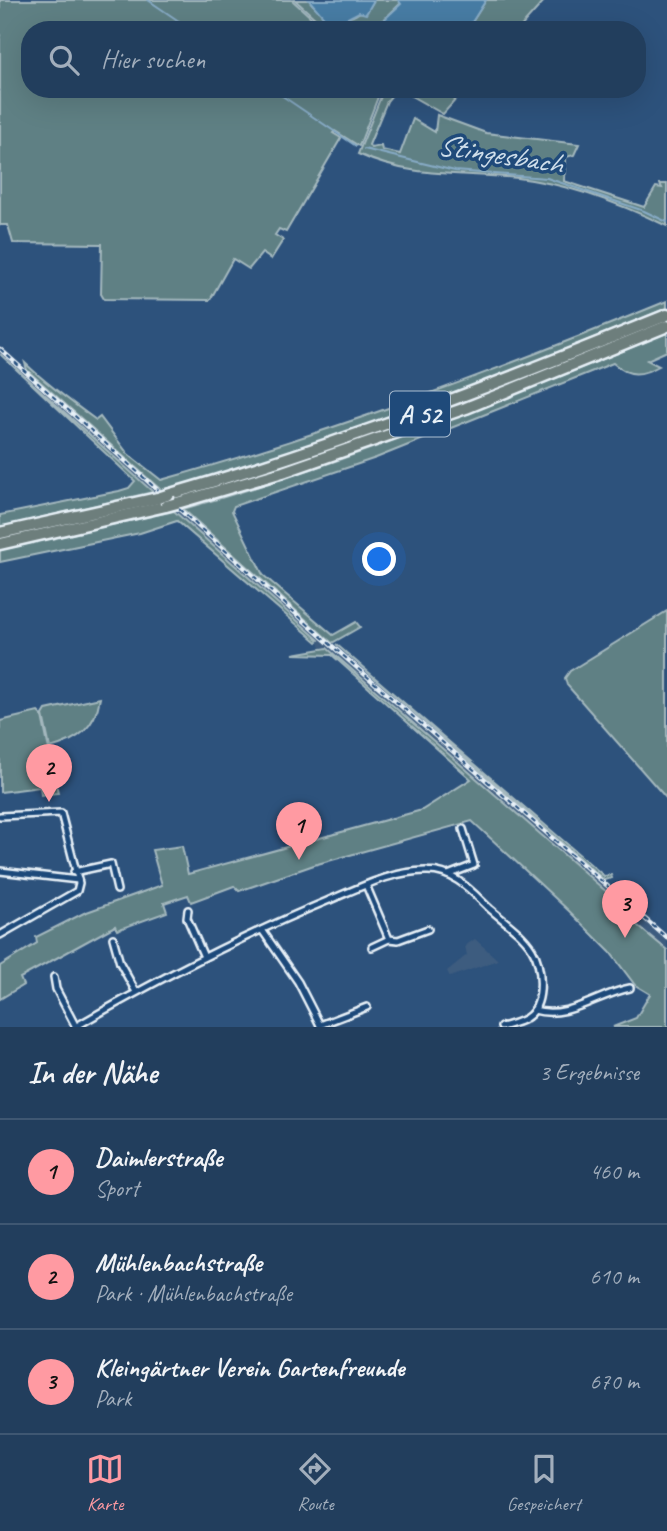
<!DOCTYPE html>
<html lang="de">
<head>
<meta charset="utf-8">
<style>
	body { margin:0; font-family:Caveat,sans-serif; background:#2e4966; color:#f1f3f6 }
	.you { position:absolute; left:380px; top:560px; width:24px; height:24px; margin:-18px; border:5px solid #fff; border-radius:50%; background:#1a73e8; box-shadow:0 0 0 10px #1a73e833 }
	.badge { display:grid; place-items:center; width:46px; height:46px; border-radius:50%; background:#ff9aa2; color:#111; font-size:23px; font-weight:700 }
	.pin { position:absolute; translate:-50% -58px; filter:drop-shadow(0 2px 4px #0008) }
	.pin::after { content:''; position:absolute; top:37px; width:24px; height:21px; background:inherit; clip-path:polygon(0 0,100% 0,50% 100%) }
	.list { margin:0; padding:0; list-style:none }
	h2 { display:flex; justify-content:space-between; align-items:center; height:91px; margin:0; padding:0 28px; font-size:30px }
	h2 small { font-size:23px; font-weight:400; color:#a2aebc }
	.list li { display:grid; grid-template-columns:46px 1fr auto; gap:21px; align-items:center; box-sizing:border-box; height:105px; padding:0 28px; border-top:2px solid #3f5772 }
	.list b { display:block; font-size:26px; white-space:nowrap }
	.list p { margin:0; font-size:23px; white-space:nowrap; color:#a2aebc }
	.list em { font-size:23px; font-style:normal; color:#a2aebc }
	.icon { flex:none; width:38px; height:38px; fill:none; stroke:currentColor; stroke-width:2; stroke-linecap:round; stroke-linejoin:round }
	.map { position:relative; flex:none; width:667px; height:1027px; overflow:hidden }
	.search { position:absolute; background:#223e5d; box-shadow:0 7px 28px #0002; left:21px; right:21px; top:21px; height:77px; display:flex; align-items:center; gap:18px; box-sizing:border-box; padding:0 24px; border-radius:28px; color:#a2aebc; font-size:26px }
	.sheet { height:406px; background:#223e5d }
	nav { display:flex; justify-content:space-around; align-items:center; box-sizing:border-box; height:98px; border-top:2px solid #3f5772; background:#223e5d; font-size:19px; color:#a2aebc }
	nav a { display:grid; justify-items:center; gap:4px }
	nav .on { color:#ff9aa2 }
	.map>svg:first-child { display:block }
	.built { fill:#3e5c7f }
	.green { fill:#5f8084; stroke:#a4b8be; stroke-width:2 }
	.water { fill:#477ca4; stroke:#87abc6; stroke-width:2 }
	.lines { fill:none; stroke-linecap:round; stroke-linejoin:round }
	.stream { stroke:#87abc6; stroke-width:2 }
	.minor-casing { stroke:#e8f1f8; stroke-width:10 }
	.motorway-casing { stroke:#e8f1f8; stroke-width:15 }
	.minor { stroke:#1f4a7a; stroke-width:5 }
	.motorway { stroke:#6d7e7c; stroke-width:10 }
	.rail-casing { stroke:#e8f1f8; stroke-width:4.5 }
	.rail { stroke:#1f4a7a; stroke-width:2; stroke-dasharray:5; stroke-linecap:butt }
	.motorway-bridge-casing { stroke:#e8f1f8; stroke-width:15; stroke-linecap:butt }
	.motorway-bridge { stroke:#6d7e7c; stroke-width:10 }
	.labels { text-anchor:middle; stroke-width:7; stroke-linejoin:round; paint-order:stroke }
	.shield { fill:#1f4a7a; stroke:#acbfd2; stroke-width:2 }
	.shield-label { font-size:26px; font-weight:bold; fill:#e8f1f8 }
	.water-label { font-size:30px; font-style:italic; fill:#d0dfeb; stroke:#1f4a7a }
</style>
</head>
<body>
<div class="map">
<svg width="667" height="1027" viewBox="0 0 667 1027">
	<rect width="100%" height="100%" fill="#2d527c"/>
	<filter id="ink" filterUnits="userSpaceOnUse"><feTurbulence type="fractalNoise" baseFrequency=".0143" numOctaves="2"/><feDisplacementMap in="SourceGraphic" scale="14" xChannelSelector="R" yChannelSelector="G"/><feConvolveMatrix kernelMatrix="1 2 1 2 8 2 1 2 1" color-interpolation-filters="sRGB"/></filter>
	<g filter="url(#ink)">
		<g class="built">
			<path d="M0,346L335,645L667,935V950L621,912L624,907L326,647L321,648L318,639L0,354Z"/>
			<path d="M475,939L498,960L450,977L447,971L467,955L465,946Z"/>
		</g>
		<g class="green">
			<path d="M0,0H292L325,30H30V89H381L359,146L335,131L333,133L341,138L286,232L279,229L275,235L283,240L271,259L262,253L249,269L233,259L210,300L104,299L101,294L102,244L13,243L8,225H0Z"/>
			<path d="M295,0H309C317,12 334,21 350,17C358,15 357,11 366,13L374,0H398L401,3L373,30H328Z"/>
			<path d="M486,0H545L518,30H467Z"/>
			<path d="M384,89L396,90L387,101L369,145L371,148L381,146L382,150L400,154L413,119L435,132L437,115L486,133L579,144L574,155L566,157L564,181L644,207L656,187L662,188L660,184H667V226C621,204 569,184 518,178C462,172 412,179 358,154Z"/>
			<path d="M399,89H465L443,114Z"/>
			<path d="M667,301V308C501,375 335,446 161,490L27,370L25,363C48,385 71,402 96,420L100,417L128,454L161,480C334,432 501,369 667,301Z"/>
			<path d="M667,333V351L647,360L659,366C641,376 629,377 613,363L376,458L234,506L232,511L263,575L333,635L356,622L360,627L332,643L183,509C349,462 508,398 667,333Z"/>
			<path d="M0,354L153,492L0,527V515L119,491L129,488L135,481Z"/>
			<path d="M174,511L319,640L317,642L177,521L140,533L0,562V550Z"/>
			<path d="M667,611V799L567,685L565,678L570,671Z"/>
			<path d="M336,644L604,876L611,875L612,878L604,880Z"/>
			<path d="M327,648L624,907L621,912L667,950V1027H613L636,1018L650,994L635,985L610,952L569,911L472,821L314,865L239,891L234,886L191,902L188,895L164,903L167,912L117,930L115,926L20,978L23,985L0,999V966L37,943L36,937L84,913L162,885L152,850L182,846L188,874L422,810L471,779L332,655L293,654Z"/>
			<path d="M100,698C95,728 79,740 50,748L43,715L46,710Z"/>
			<path d="M38,712L42,716L58,793L41,795L40,787L0,792V721Z"/>
		</g>
		<g class="water">
			<path d="M309,0H374L366,14L359,12L338,23L328,22Z"/>
			<path d="M398,0H486L467,30H373L401,4Z"/>
		</g>
		<g class="lines">
			<g class="stream">
				<path d="M148,0L192,30"/>
				<path d="M272,89L356,146"/>
				<path d="M364,149L455,171L547,178L644,211L667,222"/>
			</g>
			<defs>
				<g id="minor">
					<path d="M0,816L61,813L79,883L77,891L0,935"/>
					<path d="M0,871L78,880"/>
					<path d="M74,872L111,864L117,890"/>
					<path d="M448,875L474,865L463,829"/>
					<path d="M366,885L389,939L398,940L428,929"/>
					<path d="M188,910L187,918L204,957"/>
					<path d="M262,930L298,982L321,1027"/>
					<path d="M113,938L120,963L136,992"/>
					<path d="M372,947L389,939"/>
					<path d="M54,977L56,989L76,1027"/>
					<path d="M534,1010C568,1020 598,994 630,988"/>
					<path d="M320,1025L367,1007"/>
					<path d="M75,1027C157,980 240,937 327,901C359,888 393,870 428,871C455,871 472,892 490,909C504,921 522,933 532,949C542,965 545,1001 530,1015C523,1022 511,1024 501,1027"/>
				</g>
				<g id="motorway">
					<path d="M167,495C338,446 502,382 667,315"/>
					<path d="M177,503L283,472L466,408L667,326"/>
					<path d="M0,533L158,498"/>
					<path d="M0,544L166,506"/>
				</g>
			</defs>
			<use href="#minor" class="minor-casing"/>
			<use href="#motorway" class="motorway-casing"/>
			<use href="#minor" class="minor"/>
			<use href="#motorway" class="motorway"/>
			<defs>
				<path id="rail" d="M0,349L331,645L667,938"/>
			</defs>
			<use href="#rail" class="rail-casing"/>
			<use href="#rail" class="rail"/>
			<defs>
				<g id="motorway-bridge">
					<path d="M158,498L167,495"/>
					<path d="M166,506L177,503"/>
				</g>
			</defs>
			<use href="#motorway-bridge" class="motorway-bridge-casing"/>
			<use href="#motorway-bridge" class="motorway-bridge"/>
		</g>
	</g>
	<g class="labels">
		<rect class="shield" x="390" y="391.5" width="60" height="45" rx="5"/>
		<g class="shield-label">
			<text x="420" y="423">A 52</text>
		</g>
		<g class="water-label">
			<text transform="translate(500 154) rotate(9)" y="10">Stingesbach</text>
		</g>
	</g>
</svg>
<div class="you"></div>
<div class="pin badge" style="left:299px;top:860px">1</div>
<div class="pin badge" style="left:49px;top:802px">2</div>
<div class="pin badge" style="left:625px;top:938px">3</div>
<div class="search"><svg class="icon" aria-label="search" viewBox="0 0 24 24"><circle cx="10" cy="10" r="6"/><path d="M15 15l6 6"/></svg>Hier suchen</div>
</div>
<section class="sheet">
<h2>In der Nähe<small>3 Ergebnisse</small></h2>
<ul class="list">
<li><span class="badge">1</span><div><b>Daimlerstraße</b><p>Sport</p></div><em>460 m</em></li>
<li><span class="badge">2</span><div><b>Mühlenbachstraße</b><p>Park · Mühlenbachstraße</p></div><em>610 m</em></li>
<li><span class="badge">3</span><div><b>Kleingärtner Verein Gartenfreunde</b><p>Park</p></div><em>670 m</em></li>
</ul>
</section>
<nav>
<a class="on"><svg class="icon" aria-label="map" viewBox="0 0 24 24"><path d="M3 6l6-2 6 2 6-2v14l-6 2-6-2-6 2zM9 4v14M15 6v14"/></svg>Karte</a>
<a><svg class="icon" aria-label="directions" viewBox="0 0 24 24"><path d="M12 3l9 9-9 9-9-9zM9 14v-3h6M13 9l2 2-2 2"/></svg>Route</a>
<a><svg class="icon" aria-label="saved" viewBox="0 0 24 24"><path d="M7 4h10v16l-5-4-5 4z"/></svg>Gespeichert</a>
</nav>
</body>
</html>
